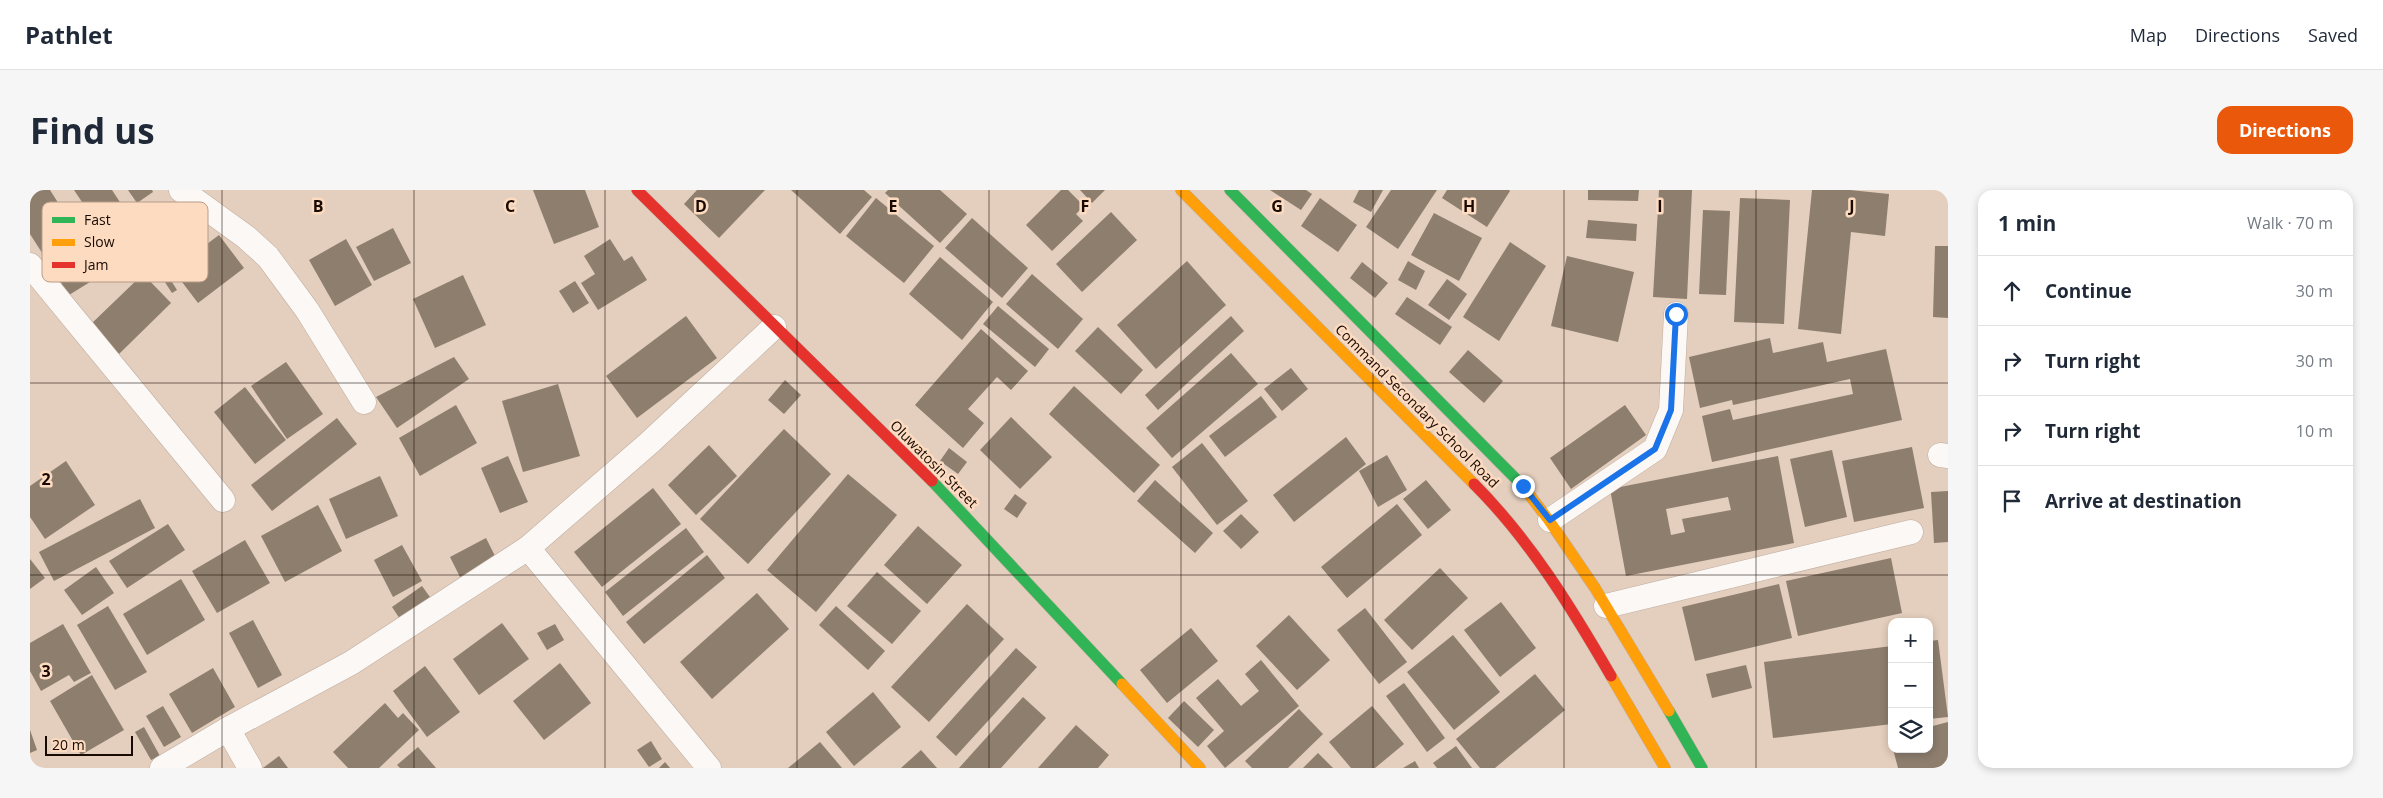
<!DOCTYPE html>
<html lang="en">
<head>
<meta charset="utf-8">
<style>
	body { margin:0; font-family:"Open Sans",sans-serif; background:#f6f6f7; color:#1f2937 }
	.controls { position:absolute; right:15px; bottom:15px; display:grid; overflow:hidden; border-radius:10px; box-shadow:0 2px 8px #0003 }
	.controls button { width:45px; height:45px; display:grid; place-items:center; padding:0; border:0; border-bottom:1px solid #e0e1e3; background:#fff; color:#1f2937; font:25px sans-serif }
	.scale { position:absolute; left:15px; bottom:12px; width:88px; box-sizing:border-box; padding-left:5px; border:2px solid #180a02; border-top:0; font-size:14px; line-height:18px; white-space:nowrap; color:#180a02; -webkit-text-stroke:4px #fcdbc1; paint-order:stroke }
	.stop { position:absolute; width:15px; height:15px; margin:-11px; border:4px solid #1a73e8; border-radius:50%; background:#fff }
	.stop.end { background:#1a73e8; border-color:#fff; box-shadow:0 1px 5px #0008 }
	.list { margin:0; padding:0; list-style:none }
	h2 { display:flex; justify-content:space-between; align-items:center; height:65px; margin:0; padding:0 20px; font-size:21px }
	h2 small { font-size:16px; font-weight:400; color:#747a83 }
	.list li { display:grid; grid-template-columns:32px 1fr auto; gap:15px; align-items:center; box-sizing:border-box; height:70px; padding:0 20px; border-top:1px solid #e0e1e3 }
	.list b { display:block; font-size:19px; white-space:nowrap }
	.list em { font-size:16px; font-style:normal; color:#747a83 }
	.icon { flex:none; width:28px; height:28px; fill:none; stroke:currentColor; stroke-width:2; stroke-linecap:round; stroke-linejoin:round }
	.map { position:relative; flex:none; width:1918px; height:578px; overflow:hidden; border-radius:15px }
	header { display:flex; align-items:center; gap:30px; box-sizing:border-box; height:70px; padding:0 25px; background:#fff; border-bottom:1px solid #e0e1e3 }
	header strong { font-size:24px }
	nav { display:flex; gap:28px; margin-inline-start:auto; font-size:18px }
	.intro { display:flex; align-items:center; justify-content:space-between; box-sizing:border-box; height:120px; padding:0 30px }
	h1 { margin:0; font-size:35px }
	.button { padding:12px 22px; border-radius:15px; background:#ea580c; color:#fff; font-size:18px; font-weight:700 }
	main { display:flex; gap:30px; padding:0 30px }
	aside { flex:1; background:#fff; border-radius:15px; box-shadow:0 2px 8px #0003 }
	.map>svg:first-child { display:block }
	.building { fill:#8d7e6e; fill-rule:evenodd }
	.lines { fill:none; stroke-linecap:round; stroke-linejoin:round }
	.street-casing { stroke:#bfaea1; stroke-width:25 }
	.fast-casing { stroke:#bfaea1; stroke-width:12 }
	.slow-casing { stroke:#bfaea1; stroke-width:12 }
	.jam-casing { stroke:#bfaea1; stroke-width:12 }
	.street { stroke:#fbf8f5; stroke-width:24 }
	.fast { stroke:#30b455; stroke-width:11 }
	.slow { stroke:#ff9f0a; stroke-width:11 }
	.jam { stroke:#e5322d; stroke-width:11 }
	.route { stroke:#1a73e8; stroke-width:6 }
	.grid { fill:none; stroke:#180a02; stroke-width:1; stroke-opacity:0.55 }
	.labels { text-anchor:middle; stroke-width:5; stroke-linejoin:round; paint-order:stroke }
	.street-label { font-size:14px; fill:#180a02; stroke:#fcdbc1 }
	.key { fill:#fcdbc1; stroke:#b89c88; stroke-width:1 }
	.key-label { font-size:14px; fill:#180a02 }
	.grid-label { font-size:16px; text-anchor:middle; font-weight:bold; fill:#180a02; stroke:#fcdbc1; stroke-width:5; stroke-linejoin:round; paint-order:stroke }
</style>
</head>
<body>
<header>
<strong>Pathlet</strong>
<nav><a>Map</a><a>Directions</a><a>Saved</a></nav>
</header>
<div class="intro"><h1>Find us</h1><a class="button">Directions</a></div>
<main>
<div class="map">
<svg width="1918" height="578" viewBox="0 0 1918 578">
	<rect width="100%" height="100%" fill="#e4cebd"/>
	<g class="building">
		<path d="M7,0H20L73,84L39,105L0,44V4Z"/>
		<path d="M44,0H82L116,52L90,69Z"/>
		<path d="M98,0H122L123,2L107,13Z"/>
		<path d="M503,0H555L569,37L524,54Z"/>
		<path d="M667,0H735L689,48L654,14Z"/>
		<path d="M761,0H834L842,7L810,44Z"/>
		<path d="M858,0H910L937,24L910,53L855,3Z"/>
		<path d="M1031,0H1038L1054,16L1046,24L1053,31L1022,61L996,35Z"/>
		<path d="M1050,0H1075L1062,13Z"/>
		<path d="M1240,0H1276L1282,4L1271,20Z"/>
		<path d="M1329,0H1353L1341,22L1323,12Z"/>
		<path d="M1361,0H1407L1368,59L1336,37Z"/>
		<path d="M1417,0H1479L1480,1L1457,37L1412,8Z"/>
		<path d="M1558,0H1609L1608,11L1558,10Z"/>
		<path d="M1629,0H1662L1657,109L1623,107Z"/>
		<path d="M1782,0H1820L1859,4L1855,46L1821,42L1811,144L1768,139Z"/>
		<path d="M846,8L904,56L874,93L816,46Z"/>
		<path d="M1290,8L1327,35L1308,62L1271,36Z"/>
		<path d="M1710,8L1760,10L1754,134L1704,132Z"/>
		<path d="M1673,20L1700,21L1696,105L1669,104Z"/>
		<path d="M1081,22L1107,50L1052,102L1026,74Z"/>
		<path d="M1404,23L1452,48L1429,91L1381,65Z"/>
		<path d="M942,28L998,78L972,108L915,58Z"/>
		<path d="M1558,30L1607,34L1606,51L1556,48Z"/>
		<path d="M363,38L381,73L344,91L326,57Z"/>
		<path d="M167,41L177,54L189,45L214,78L168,113L133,67Z"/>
		<path d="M316,49L342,95L305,116L279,70Z"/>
		<path d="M580,49L594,71L602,66L617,90L568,120L551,93L565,84L554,66Z"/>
		<path d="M1480,52L1516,76L1469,151L1433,127Z"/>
		<path d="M1905,56H1918V128L1903,127Z"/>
		<path d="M123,62L147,100L142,103L118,66Z"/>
		<path d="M1537,66L1604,82L1588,152L1521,136Z"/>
		<path d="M910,67L963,112L932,150L879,104Z"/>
		<path d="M1157,71L1196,115L1126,179L1087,135Z"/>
		<path d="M1378,71L1395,81L1386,100L1368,90Z"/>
		<path d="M1332,72L1358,93L1345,108L1320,88Z"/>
		<path d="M113,84L141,113L89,164L60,135Z"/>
		<path d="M1002,84L1053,129L1028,159L976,114Z"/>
		<path d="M433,85L456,135L405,158L383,109Z"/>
		<path d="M1417,89L1437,104L1419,130L1398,115Z"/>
		<path d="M545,91L559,113L543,123L529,101Z"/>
		<path d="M1377,107L1422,137L1410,155L1365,124Z"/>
		<path d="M968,116L1019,159L1005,177L953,134Z"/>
		<path d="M656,126L687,168L607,228L576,186Z"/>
		<path d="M1201,126L1214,141L1128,220L1115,205Z"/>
		<path d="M1068,137L1113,180L1091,204L1045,161Z"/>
		<path d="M951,139L998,181L981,200L967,187L938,219L954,233L933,258L885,215Z"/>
		<path d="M1740,148L1743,163L1793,152L1797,172L1856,159L1872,230L1682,272L1672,226L1700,219L1703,230L1823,204L1820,189L1703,215L1702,210L1670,218L1659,167Z"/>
		<path d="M1438,160L1473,191L1454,213L1419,182Z"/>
		<path d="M1201,163L1228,194L1142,268L1116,238Z"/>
		<path d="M424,167L439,189L367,238L346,207Z"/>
		<path d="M256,172L293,224L257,249L221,196Z"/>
		<path d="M1261,178L1278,199L1252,221L1234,199Z"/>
		<path d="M755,190L771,205L754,224L738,210Z"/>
		<path d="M528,194L550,266L493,282L472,211Z"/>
		<path d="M1044,196L1130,275L1104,303L1019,224Z"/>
		<path d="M215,197L256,250L225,274L184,222Z"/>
		<path d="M1231,206L1247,227L1195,267L1179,246Z"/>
		<path d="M426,215L447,253L390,286L369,248Z"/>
		<path d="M1595,215L1616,245L1541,299L1520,268Z"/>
		<path d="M981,227L1022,267L990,299L950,260Z"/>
		<path d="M307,228L327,254L242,321L221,295Z"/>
		<path d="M754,239L801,284L718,374L670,329Z"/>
		<path d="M1316,247L1336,274L1264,332L1243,305Z"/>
		<path d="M1172,253L1218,311L1187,335L1142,277Z"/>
		<path d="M679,255L707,286L666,325L638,295Z"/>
		<path d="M1882,257L1894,318L1824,332L1812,271Z"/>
		<path d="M919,258L937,272L928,284L910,271Z"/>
		<path d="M1802,260L1817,327L1775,337L1760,269Z"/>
		<path d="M1357,265L1377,300L1348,317L1329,281Z"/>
		<path d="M478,266L498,312L470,323L451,278Z"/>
		<path d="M1748,266L1764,353L1596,386L1580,299ZM1698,307L1701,320L1652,329L1655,342L1641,345L1636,319Z"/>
		<path d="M36,271L65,315L15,349L0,327V296Z"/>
		<path d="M818,284L867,325L786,422L737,380Z"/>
		<path d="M350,286L368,326L316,349L299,309Z"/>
		<path d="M1125,290L1183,343L1165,363L1107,311Z"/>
		<path d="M1396,290L1421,320L1398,339L1373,309Z"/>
		<path d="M623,298L651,334L572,397L544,362Z"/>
		<path d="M1918,301V352L1904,353L1901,302Z"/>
		<path d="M985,304L997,313L987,328L974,319Z"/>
		<path d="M110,309L125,338L24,391L9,362Z"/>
		<path d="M1367,314L1392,345L1317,408L1291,377Z"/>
		<path d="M288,315L312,361L255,392L231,346Z"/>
		<path d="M1211,324L1229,342L1211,359L1193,341Z"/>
		<path d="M138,334L155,360L97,398L79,371Z"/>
		<path d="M888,336L932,375L897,414L854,375Z"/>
		<path d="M656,338L674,362L593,426L575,402Z"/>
		<path d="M456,348L466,368L430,387L420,367Z"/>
		<path d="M215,350L240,393L187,423L162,381Z"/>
		<path d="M372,355L392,391L363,407L344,370Z"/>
		<path d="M677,365L695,388L614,454L596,432Z"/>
		<path d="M1861,368L1872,423L1768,446L1756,391Z"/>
		<path d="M0,369L15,388L0,399Z"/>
		<path d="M66,377L84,403L52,425L34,400Z"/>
		<path d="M1410,378L1438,408L1382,460L1354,430Z"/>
		<path d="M847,382L891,421L862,454L817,416Z"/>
		<path d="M151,389L175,430L117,465L93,424Z"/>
		<path d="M1749,394L1762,448L1665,471L1652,417Z"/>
		<path d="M392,396L405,414L374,435L362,417Z"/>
		<path d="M727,403L759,439L682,509L650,472Z"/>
		<path d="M1471,412L1506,458L1470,487L1434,440Z"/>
		<path d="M937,414L974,449L899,532L861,497Z"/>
		<path d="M78,416L117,482L85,500L47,435Z"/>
		<path d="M806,416L855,461L838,480L789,435Z"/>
		<path d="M1335,418L1377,472L1349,494L1307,440Z"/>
		<path d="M1259,425L1300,470L1267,500L1226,456Z"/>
		<path d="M223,430L252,485L228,498L199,443Z"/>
		<path d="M472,433L499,469L449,505L423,469Z"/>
		<path d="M33,434L61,483L44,492L39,485L11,501L0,481V453Z"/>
		<path d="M525,434L534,450L517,460L507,443Z"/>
		<path d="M1161,438L1188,471L1137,513L1110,480Z"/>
		<path d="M1423,445L1470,502L1424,540L1377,482Z"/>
		<path d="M1908,450L1918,527L1899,529V451Z"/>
		<path d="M1862,456V534L1743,548L1734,472Z"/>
		<path d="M986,458L1007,477L926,566L906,547Z"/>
		<path d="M1231,470L1269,516L1195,578L1177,556L1194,541L1166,508L1188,489L1211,516L1229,501L1215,484Z"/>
		<path d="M530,473L561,513L514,550L483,511Z"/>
		<path d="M1716,475L1722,498L1682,508L1676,484Z"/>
		<path d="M395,476L430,522L397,547L363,501Z"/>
		<path d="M183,478L205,517L162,543L139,504Z"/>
		<path d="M1505,484L1535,520L1465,578H1450L1426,549Z"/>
		<path d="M62,485L94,540L51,565L20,511Z"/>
		<path d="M1374,493L1415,548L1397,562L1356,506Z"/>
		<path d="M843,502L871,537L824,576L796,542Z"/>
		<path d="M993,507L1016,528L971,578H929Z"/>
		<path d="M1154,511L1184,540L1168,557L1138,528Z"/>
		<path d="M355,513L368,528L373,523L389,540L349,578H318L303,562Z"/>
		<path d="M133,516L151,547L134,557L116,526Z"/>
		<path d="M1342,516L1374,554L1345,578H1321L1299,552Z"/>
		<path d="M1269,519L1293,544L1258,578H1222L1215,571Z"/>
		<path d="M1918,532V578H1868L1863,559H1899V537Z"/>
		<path d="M1046,535L1079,565L1068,578H1008Z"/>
		<path d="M114,537L130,566L121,570L105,542Z"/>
		<path d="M0,540L7,560L0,563Z"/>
		<path d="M621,551L632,569L619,577L607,560Z"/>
		<path d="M790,552L812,578H758Z"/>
		<path d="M1426,556L1442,578H1407L1403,573Z"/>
		<path d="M388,557L406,578H370L367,575Z"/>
		<path d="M891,560L907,578H871Z"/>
		<path d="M1288,563L1303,578H1273Z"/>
		<path d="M249,566L258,578H233Z"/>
		<path d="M1385,571L1389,578H1373Z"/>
		<path d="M635,572L640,578H629Z"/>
	</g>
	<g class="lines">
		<defs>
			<g id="street">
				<path d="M151,0L216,47L238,67L277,120L334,212"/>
				<path d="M0,75L193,310"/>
				<path d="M1910,265L1918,266"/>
				<path d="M1520,330L1625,259L1641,220L1646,124"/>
				<path d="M498,358L679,578"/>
				<path d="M1576,416L1881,342"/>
				<path d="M198,539L220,578"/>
				<path d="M132,578L198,539L321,473L498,358L618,254L744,137"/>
			</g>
			<g id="fast">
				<path d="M1200,0L1491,294"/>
				<path d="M902,291L1092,494"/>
				<path d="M1639,521L1672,578"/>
			</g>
			<g id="slow">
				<path d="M1151,0L1444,294"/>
				<path d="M1491,294L1518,329L1565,398L1639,521"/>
				<path d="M1581,486L1635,578"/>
				<path d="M1092,494L1170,578"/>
			</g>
			<g id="jam">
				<path d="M607,0L902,291"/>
				<path d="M1444,294C1500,350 1541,417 1581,486"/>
			</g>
		</defs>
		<use href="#street" class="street-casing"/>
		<use href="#fast" class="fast-casing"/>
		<use href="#slow" class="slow-casing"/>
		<use href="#jam" class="jam-casing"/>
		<use href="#street" class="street"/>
		<use href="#fast" class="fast"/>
		<use href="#slow" class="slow"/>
		<use href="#jam" class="jam"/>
	</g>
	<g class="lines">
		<path class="route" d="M1493,296L1520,330L1625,259L1641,220L1646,124"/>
	</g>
	<path class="grid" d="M192,0V578M384,0V578M575,0V578M767,0V578M959,0V578M1151,0V578M1343,0V578M1534,0V578M1726,0V578M0,193H1918M0,385H1918"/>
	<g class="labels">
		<g class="street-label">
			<text transform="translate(1387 216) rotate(45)" y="5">Command Secondary School Road</text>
			<text transform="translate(904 274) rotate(45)" y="5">Oluwatosin Street</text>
		</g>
	</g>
	<rect x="12" y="12" width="166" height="80" rx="8" class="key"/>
	<rect x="22" y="27" width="23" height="6" fill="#30b455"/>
	<rect x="22" y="49" width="23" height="7" fill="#ff9f0a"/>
	<rect x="22" y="72" width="23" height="6" fill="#e5322d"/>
	<g class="key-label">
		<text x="54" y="35">Fast</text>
		<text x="54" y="57">Slow</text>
		<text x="54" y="80">Jam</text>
	</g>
	<g class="grid-label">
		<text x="288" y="22">B</text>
		<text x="480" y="22">C</text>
		<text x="671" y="22">D</text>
		<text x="863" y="22">E</text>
		<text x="1055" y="22">F</text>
		<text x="1247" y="22">G</text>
		<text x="1439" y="22">H</text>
		<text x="1630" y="22">I</text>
		<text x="1822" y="22">J</text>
		<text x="16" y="295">2</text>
		<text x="16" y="487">3</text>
	</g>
</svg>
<div class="controls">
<button>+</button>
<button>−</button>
<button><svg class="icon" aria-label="layers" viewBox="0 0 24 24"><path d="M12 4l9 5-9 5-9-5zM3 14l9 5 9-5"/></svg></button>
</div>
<div class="scale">20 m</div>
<div class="stop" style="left:1646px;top:124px"></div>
<div class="stop end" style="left:1493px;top:296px"></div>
</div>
<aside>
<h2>1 min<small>Walk · 70 m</small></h2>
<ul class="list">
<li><svg class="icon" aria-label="ahead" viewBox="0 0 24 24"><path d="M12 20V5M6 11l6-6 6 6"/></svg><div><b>Continue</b></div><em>30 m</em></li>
<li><svg class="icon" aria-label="right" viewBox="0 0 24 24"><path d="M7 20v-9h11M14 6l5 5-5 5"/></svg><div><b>Turn right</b></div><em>30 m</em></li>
<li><svg class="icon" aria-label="right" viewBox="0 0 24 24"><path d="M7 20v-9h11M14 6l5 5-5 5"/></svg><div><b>Turn right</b></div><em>10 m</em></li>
<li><svg class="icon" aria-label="arrive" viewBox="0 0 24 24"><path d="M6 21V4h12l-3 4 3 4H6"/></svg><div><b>Arrive at destination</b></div></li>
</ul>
</aside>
</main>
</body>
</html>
